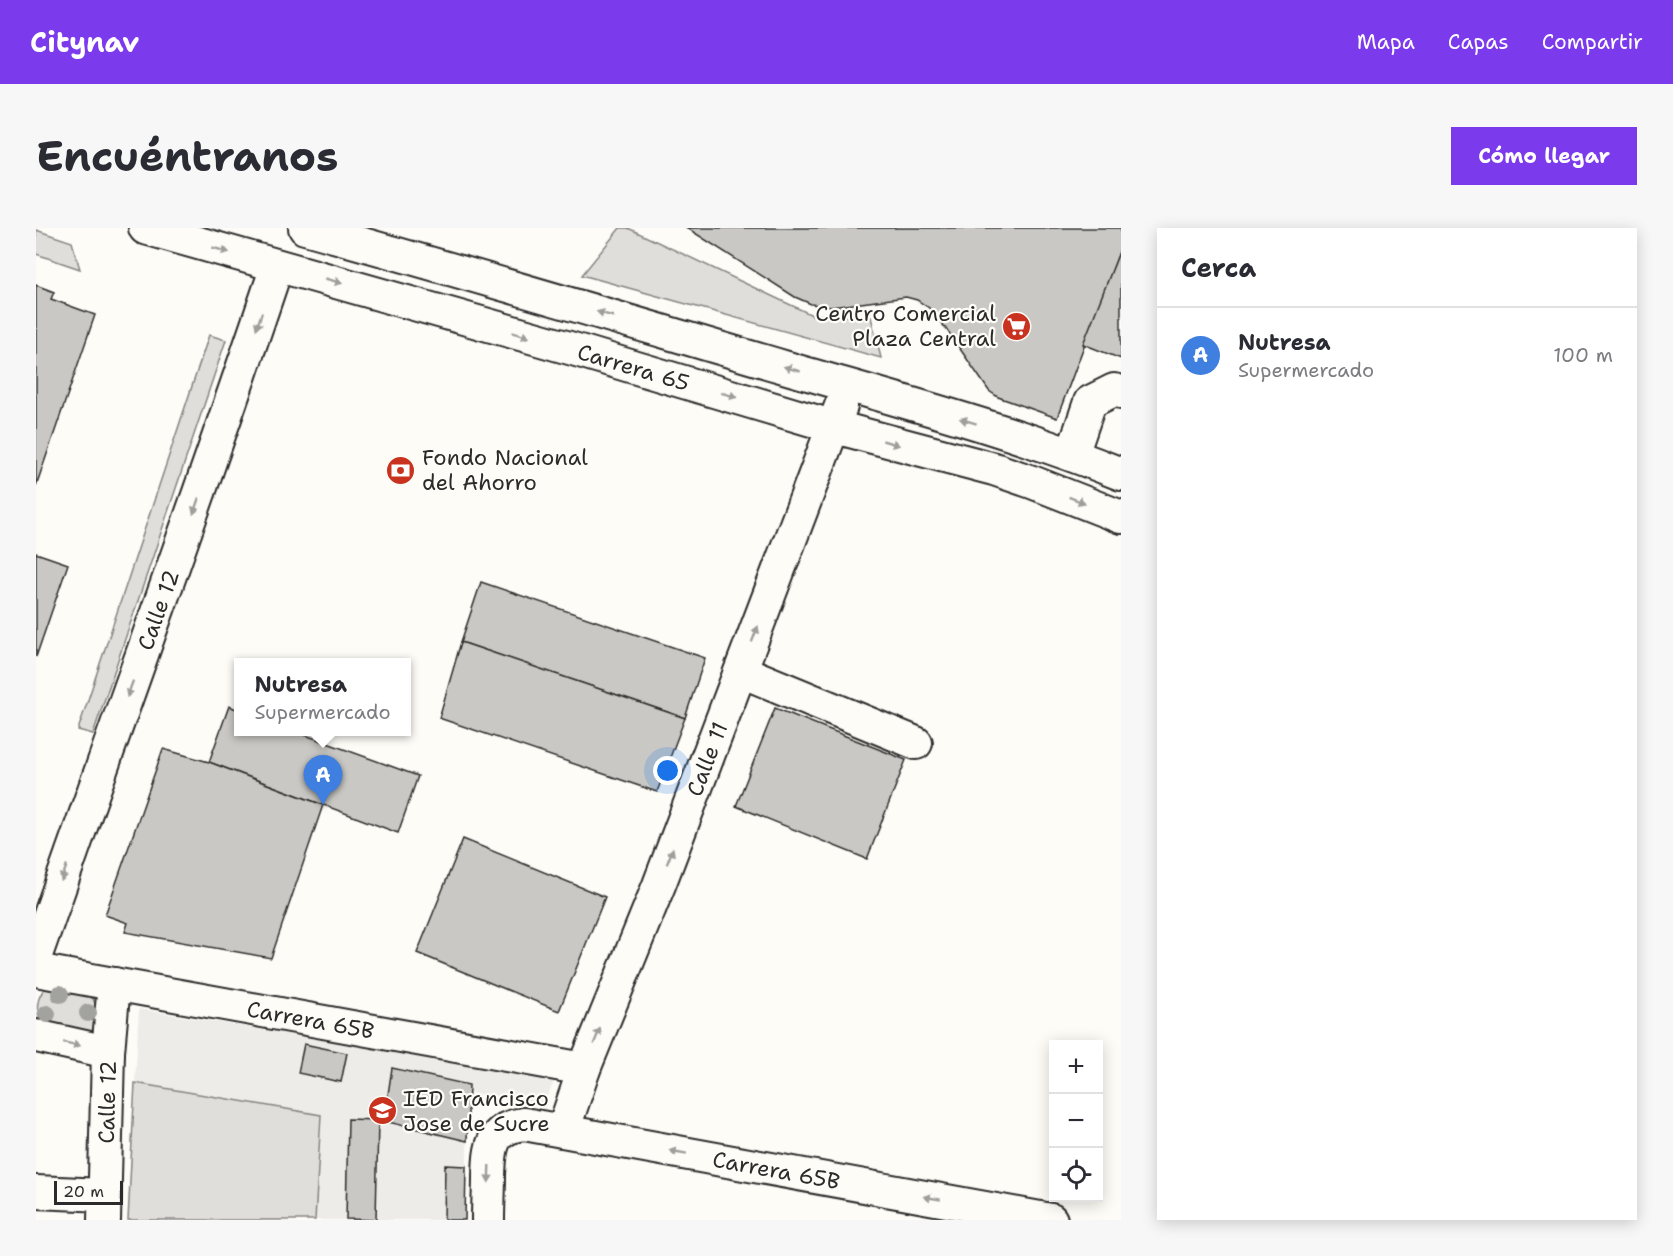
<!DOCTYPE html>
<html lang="es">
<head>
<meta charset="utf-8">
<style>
	body { margin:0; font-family:"Shantell Sans",sans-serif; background:#f7f7f7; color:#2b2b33 }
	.controls { position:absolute; right:18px; bottom:18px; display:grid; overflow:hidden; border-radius:0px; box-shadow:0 3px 15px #0003 }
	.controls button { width:54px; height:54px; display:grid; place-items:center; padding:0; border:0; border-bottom:2px solid #e1e1e2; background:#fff; color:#2b2b33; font:30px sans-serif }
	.scale { position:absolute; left:18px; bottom:15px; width:69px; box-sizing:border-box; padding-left:6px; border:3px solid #2b2b2b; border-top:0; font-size:16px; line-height:21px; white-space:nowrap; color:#2b2b2b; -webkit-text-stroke:4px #fdfcf7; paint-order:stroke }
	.you { position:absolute; left:632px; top:543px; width:21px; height:21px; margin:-15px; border:4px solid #fff; border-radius:50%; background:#1a73e8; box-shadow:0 0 0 9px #1a73e833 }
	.badge { display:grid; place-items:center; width:39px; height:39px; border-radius:50%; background:#7c3aed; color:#fff; font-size:20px; font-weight:700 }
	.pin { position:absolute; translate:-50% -50px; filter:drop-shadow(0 2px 3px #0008) }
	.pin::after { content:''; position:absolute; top:32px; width:21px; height:18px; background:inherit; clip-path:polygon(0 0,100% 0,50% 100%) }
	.popup { position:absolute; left:198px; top:430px; width:177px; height:78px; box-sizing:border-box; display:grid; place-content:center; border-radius:0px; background:#fff; filter:drop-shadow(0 2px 4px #0005); font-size:20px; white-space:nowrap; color:#7c7c81 }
	.popup b { font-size:22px; color:#2b2b33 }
	.popup::after { content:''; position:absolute; left:50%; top:100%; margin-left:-12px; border:12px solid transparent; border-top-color:#fff }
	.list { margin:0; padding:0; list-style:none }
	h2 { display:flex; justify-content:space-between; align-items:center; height:78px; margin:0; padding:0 24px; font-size:26px }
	h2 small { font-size:20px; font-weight:400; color:#7c7c81 }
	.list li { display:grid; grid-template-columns:39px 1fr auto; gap:18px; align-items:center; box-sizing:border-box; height:96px; padding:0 24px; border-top:2px solid #e1e1e2 }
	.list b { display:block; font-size:22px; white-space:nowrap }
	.list p { margin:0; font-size:20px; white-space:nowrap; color:#7c7c81 }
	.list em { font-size:20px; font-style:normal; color:#7c7c81 }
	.icon { flex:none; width:33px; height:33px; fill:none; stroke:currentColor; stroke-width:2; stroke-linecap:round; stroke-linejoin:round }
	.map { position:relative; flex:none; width:1085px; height:992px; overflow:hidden; border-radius:0px }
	header { display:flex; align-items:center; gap:36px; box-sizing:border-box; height:84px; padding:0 30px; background:#7c3aed; color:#fff }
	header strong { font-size:28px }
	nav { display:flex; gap:33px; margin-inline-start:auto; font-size:21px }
	.intro { display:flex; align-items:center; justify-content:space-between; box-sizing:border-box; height:144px; padding:0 36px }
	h1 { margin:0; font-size:42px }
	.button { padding:15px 27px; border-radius:0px; background:#7c3aed; color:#fff; font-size:21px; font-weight:700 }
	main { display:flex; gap:36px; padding:0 36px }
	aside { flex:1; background:#fff; border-radius:0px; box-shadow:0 3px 15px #0003 }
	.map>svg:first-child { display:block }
	.built { fill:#edece8 }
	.green { fill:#dfdeda; stroke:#858482; stroke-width:1.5 }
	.building { fill:#c9c8c4; stroke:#2b2b2b; stroke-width:1.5 }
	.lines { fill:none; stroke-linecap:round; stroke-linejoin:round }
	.minor-casing { stroke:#2b2b2b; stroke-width:36 }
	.minor { stroke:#fdfcf7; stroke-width:32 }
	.tree { fill:#a2a29f }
	.oneway { fill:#9e9e9b }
	.labels { text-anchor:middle; stroke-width:4.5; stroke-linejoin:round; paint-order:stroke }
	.poi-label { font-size:22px; fill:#2b2b2b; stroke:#fdfcf7; text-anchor:start }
	.street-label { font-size:22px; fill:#2b2b2b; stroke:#fdfcf7 }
</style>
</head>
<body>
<header>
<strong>Citynav</strong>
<nav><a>Mapa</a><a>Capas</a><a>Compartir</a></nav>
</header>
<div class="intro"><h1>Encuéntranos</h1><a class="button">Cómo llegar</a></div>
<main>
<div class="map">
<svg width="1085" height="992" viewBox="0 0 1085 992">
	<rect width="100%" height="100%" fill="#fdfcf7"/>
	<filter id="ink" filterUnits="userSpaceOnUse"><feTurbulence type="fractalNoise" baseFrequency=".0167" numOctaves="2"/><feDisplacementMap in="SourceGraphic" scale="12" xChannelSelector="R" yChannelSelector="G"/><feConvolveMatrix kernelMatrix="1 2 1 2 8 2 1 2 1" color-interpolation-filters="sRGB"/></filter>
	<g filter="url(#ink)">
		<path class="built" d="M103,781L519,851L507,878L433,865L429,992H279L284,887L99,855Z"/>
		<g class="green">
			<path d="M584,0H592L776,87L835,89L845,130L546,47Z"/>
			<path d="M0,2L36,14L44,41L0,26Z"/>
			<path d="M173,107L190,112L57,506L42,502Z"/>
			<path d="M10,759L54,766C62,776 62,793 56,804L52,805L4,794C0,781 0,770 10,759Z"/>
			<path d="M99,855L285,887L279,992H92Z"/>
		</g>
		<g class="building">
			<path d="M651,0H1085V19L1021,190L962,169L953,163L911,102L893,80L881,72L870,69L795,79L775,76L759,69Z"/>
			<path d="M1085,19V131L1047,116Z"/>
			<path d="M0,57L18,64L15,71L59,87L0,258Z"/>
			<path d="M0,325L32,336L0,429Z"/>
			<path d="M445,354L669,430L649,490L425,414Z"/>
			<path d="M425,414L649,490L621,564L403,490Z"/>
			<path d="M193,478L203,482V504H261L382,548L362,605L173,534Z"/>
			<path d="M739,480L870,532L831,631L700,578Z"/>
			<path d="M127,521L173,534L287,577L235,730L89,704L92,695L69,687Z"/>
			<path d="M427,611L569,669L523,783L381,725Z"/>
			<path d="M268,816L311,825L305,854L262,845Z"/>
			<path d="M356,840L433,857L431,913L348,893Z"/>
			<path d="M312,891L342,892L340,992L310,991Z"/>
			<path d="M409,937L430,938L429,992H408Z"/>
		</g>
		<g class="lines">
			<defs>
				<g id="minor">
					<path id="s1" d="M109,0L537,121L799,199L958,241L996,254L1085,289"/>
					<path d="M269,0C429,44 588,92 748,139C861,172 976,202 1085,246"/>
					<path d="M1036,227L1054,174L1078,162L1085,164"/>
					<path d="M705,443L880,515"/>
					<path id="s2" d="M0,727C80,497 164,268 241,38"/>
					<path id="s3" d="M0,742L548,841"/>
					<path d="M0,808L72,824"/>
					<path id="s4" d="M527,903L548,841L623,657L805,178"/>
					<path d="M0,964L68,967"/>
					<path id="s5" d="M68,992L72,824L78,756"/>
					<path id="s6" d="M452,992C452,977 453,963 453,948C454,920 454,900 488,896L1015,992"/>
				</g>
			</defs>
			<use href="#minor" class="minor-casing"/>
			<use href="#minor" class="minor"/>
		</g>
		<g class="tree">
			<circle cx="24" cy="766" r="9"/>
			<circle cx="52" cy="785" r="9"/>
			<circle cx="11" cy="786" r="9"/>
		</g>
		<defs><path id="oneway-solid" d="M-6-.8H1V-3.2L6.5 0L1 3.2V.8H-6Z" transform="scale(1.5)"/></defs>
		<g class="oneway">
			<use href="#oneway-solid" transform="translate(185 22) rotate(16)"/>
			<use href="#oneway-solid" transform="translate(298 53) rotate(16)"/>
			<use href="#oneway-solid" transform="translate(569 86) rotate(-164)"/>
			<use href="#oneway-solid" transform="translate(223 93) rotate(109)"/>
			<use href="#oneway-solid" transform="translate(485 107) rotate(16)"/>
			<use href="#oneway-solid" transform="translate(756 141) rotate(-164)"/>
			<use href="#oneway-solid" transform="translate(693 167) rotate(16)"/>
			<use href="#oneway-solid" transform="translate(932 193) rotate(-163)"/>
			<use href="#oneway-solid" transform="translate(855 215) rotate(16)"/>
			<use href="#oneway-solid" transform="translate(1041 272) rotate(21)"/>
			<use href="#oneway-solid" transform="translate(160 278) rotate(109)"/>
			<use href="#oneway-solid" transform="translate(719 406) rotate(-69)"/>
			<use href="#oneway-solid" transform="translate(94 461) rotate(110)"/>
			<use href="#oneway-solid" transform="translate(634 628) rotate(-69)"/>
			<use href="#oneway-solid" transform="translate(28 645) rotate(109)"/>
			<use href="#oneway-solid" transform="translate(561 808) rotate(-68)"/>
			<use href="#oneway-solid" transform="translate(36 816) rotate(12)"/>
			<use href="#oneway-solid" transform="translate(642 924) rotate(-170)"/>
			<use href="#oneway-solid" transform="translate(453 946) rotate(92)"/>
			<use href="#oneway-solid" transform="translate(896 970) rotate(-170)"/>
		</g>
	</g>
	<defs>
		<symbol id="supermarket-disc" viewBox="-11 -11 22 22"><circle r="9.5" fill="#c8321e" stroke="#fdfcf7"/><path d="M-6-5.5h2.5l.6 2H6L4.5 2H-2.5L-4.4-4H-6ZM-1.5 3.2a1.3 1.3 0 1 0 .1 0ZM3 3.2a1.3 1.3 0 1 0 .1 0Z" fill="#fff"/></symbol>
		<symbol id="bank-disc" viewBox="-11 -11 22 22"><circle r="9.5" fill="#c8321e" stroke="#fdfcf7"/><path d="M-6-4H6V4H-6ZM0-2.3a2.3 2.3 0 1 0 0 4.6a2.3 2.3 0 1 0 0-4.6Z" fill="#fff"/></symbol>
		<symbol id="school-disc" viewBox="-11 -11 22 22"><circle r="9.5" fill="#c8321e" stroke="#fdfcf7"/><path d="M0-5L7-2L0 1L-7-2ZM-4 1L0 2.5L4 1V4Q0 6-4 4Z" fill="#fff"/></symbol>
	</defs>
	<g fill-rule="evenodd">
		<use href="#supermarket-disc" x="964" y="82" width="33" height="33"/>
		<use href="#bank-disc" x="348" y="226" width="33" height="33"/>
		<use href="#school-disc" x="330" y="866" width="33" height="33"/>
	</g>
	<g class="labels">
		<g class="poi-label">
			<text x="960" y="93" text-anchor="end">Centro Comercial<tspan x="960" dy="25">Plaza Central</tspan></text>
			<text x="386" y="237">Fondo Nacional<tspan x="386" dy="25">del Ahorro</tspan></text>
			<text x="367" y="878">IED Francisco<tspan x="367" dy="25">Jose de Sucre</tspan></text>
		</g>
		<g class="street-label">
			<text dy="8" stroke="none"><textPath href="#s1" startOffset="508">Carrera 65</textPath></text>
			<text dy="8" stroke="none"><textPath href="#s2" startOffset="366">Calle 12</textPath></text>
			<text dy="8" stroke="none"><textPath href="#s4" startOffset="399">Calle 11</textPath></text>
			<text dy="8" stroke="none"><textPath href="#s3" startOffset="279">Carrera 65B</textPath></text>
			<text dy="8" stroke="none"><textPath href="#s5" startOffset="118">Calle 12</textPath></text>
			<text dy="8" stroke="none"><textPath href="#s6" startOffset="372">Carrera 65B</textPath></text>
		</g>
	</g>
</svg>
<div class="controls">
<button>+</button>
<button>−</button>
<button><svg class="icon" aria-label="locate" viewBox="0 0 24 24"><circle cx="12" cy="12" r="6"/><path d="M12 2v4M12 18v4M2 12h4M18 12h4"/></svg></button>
</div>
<div class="scale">20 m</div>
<div class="you"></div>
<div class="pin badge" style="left:287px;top:577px;background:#3f7fe0">A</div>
<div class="popup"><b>Nutresa</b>Supermercado</div>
</div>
<aside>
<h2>Cerca<small></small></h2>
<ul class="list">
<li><span class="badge" style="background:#3f7fe0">A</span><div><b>Nutresa</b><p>Supermercado</p></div><em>100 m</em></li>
</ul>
</aside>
</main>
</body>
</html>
